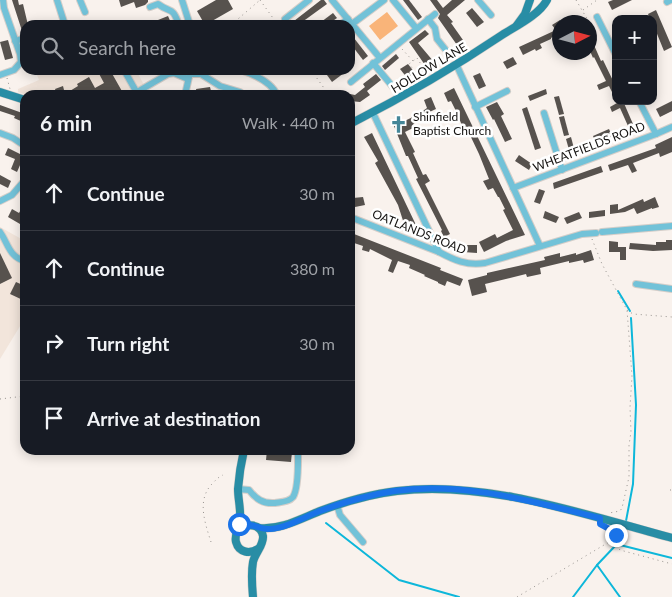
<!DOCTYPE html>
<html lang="en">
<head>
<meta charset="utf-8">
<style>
	body { margin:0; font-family:Lato,sans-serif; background:#242831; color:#f1f3f6 }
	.controls { position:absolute; right:15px; top:15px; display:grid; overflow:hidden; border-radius:10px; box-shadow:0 2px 12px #0003 }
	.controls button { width:45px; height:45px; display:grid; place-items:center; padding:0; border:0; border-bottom:1px solid #363941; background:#171b24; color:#f1f3f6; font:25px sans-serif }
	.compass { position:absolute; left:552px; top:15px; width:45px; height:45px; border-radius:50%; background:#171b24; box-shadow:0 2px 12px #0003; rotate:84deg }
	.stop { position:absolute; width:15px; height:15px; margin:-11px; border:4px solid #1a73e8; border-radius:50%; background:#fff }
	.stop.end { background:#1a73e8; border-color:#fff; box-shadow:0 1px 5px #0008 }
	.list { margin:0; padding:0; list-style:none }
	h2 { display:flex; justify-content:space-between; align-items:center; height:65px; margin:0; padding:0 20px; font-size:21px }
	h2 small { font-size:16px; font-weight:400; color:#9ea1a6 }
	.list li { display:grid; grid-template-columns:32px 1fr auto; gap:15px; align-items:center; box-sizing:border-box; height:75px; padding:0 20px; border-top:1px solid #363941 }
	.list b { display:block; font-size:19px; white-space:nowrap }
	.list em { font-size:16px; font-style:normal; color:#9ea1a6 }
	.icon { flex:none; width:28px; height:28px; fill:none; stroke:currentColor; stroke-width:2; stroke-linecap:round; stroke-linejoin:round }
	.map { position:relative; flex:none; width:672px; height:597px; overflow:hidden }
	.search { position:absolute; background:#171b24; box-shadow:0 2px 12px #0003; left:20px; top:20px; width:335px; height:55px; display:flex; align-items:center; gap:12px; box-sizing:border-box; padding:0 18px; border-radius:15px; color:#9ea1a6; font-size:19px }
	.panel { position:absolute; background:#171b24; box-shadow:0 2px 12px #0003; left:20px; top:90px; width:335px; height:365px; border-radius:15px }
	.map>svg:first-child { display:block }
	.built { fill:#f2e5db }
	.green { fill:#f9b479 }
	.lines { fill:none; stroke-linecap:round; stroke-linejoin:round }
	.stream { stroke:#0db7da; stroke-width:2 }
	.building { fill:#57524e }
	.minor-casing { stroke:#d4cec9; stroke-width:8 }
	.major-casing { stroke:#d4cec9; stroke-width:9 }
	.path { stroke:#97938f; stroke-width:1; stroke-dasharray:1 4; stroke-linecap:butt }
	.minor { stroke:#72c2d8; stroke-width:6 }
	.major { stroke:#288da5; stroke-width:8 }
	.route { stroke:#1a73e8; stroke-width:6 }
	.labels { text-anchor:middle; stroke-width:5; stroke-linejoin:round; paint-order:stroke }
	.street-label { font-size:12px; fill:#13110f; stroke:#fff }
	.poi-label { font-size:12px; fill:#13110f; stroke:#fff; text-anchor:start }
</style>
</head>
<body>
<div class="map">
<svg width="672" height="597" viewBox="0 0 672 597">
	<rect width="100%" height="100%" fill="#f9f2ed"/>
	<g class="built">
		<path d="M35,70H136L144,85L127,95H28L18,92V89L39,80Z"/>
		<path d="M0,227L25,241V318L0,359Z"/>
	</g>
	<path class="green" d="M387,12L398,26L380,40L369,26Z"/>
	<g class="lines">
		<g class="stream">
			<path d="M618,291L630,311"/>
			<path d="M626,521L633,484L636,405L631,318"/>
			<path d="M326,523L399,580L459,597"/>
			<path d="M620,545L672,558"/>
			<path d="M597,565L616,545H620L624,531"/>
			<path d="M573,597L597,565L620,597"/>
		</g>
	</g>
	<g class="building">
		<path d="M12,0H18L19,5L23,4L28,25H25V33L23,34Z"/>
		<path d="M119,0H148V2L145,5L136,8L134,2L121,7Z"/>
		<path d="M216,0H228L233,9L205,25L197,11Z"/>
		<path d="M321,0H324L327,4L298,25L294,21Z"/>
		<path d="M403,0H409L422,17L418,20Z"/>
		<path d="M430,0H437L443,8L452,0H465L447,15L453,22L451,23L463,40L457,45L438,18L440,14Z"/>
		<path d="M613,0H632L612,10L608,2Z"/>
		<path d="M472,8L484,22L477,27L466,13Z"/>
		<path d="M656,10L672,47L664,51L653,24V19H650L648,14Z"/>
		<path d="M333,13L337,18L327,25H317Z"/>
		<path d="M168,16L172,25H161L158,20Z"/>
		<path d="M560,20V35L558,33L551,38V39L540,44L542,48L536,51L535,49L523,55L519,47L556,30L552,25Z"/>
		<path d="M425,30L429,34L418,43L434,62L427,68L409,42Z"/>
		<path d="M350,33L368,56L363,60L350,43Z"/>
		<path d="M590,36L601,61L603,60L616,87V100L609,86L599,90L597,85L606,81L594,57L593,58L590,51Z"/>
		<path d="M8,40L13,58L5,60L0,42Z"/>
		<path d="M396,54L399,58L385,70L382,66Z"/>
		<path d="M513,57L517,64L507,69L503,62Z"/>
		<path d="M408,64L415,73L408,79L400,69Z"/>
		<path d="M97,70H110L123,93L121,95H57L55,89L63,86L65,94L78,86L77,84L89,77L95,88L104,83Z"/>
		<path d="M334,70H348L332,82L327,75Z"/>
		<path d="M480,73L486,86L479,89L473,76Z"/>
		<path d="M376,74L381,80L367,91L370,95L360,102L350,101V94L355,95L365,87L363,84Z"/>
		<path d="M210,87L212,95H197L196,89Z"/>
		<path d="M454,88L525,235L506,241L484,252L479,242L495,234L497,238L513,230L503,210L505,209L499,197H498L493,188L488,190L483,181L489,179L479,154L469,133L466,135L456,111L451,101L448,102L444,93Z"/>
		<path d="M546,89L547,94L530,101L528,96Z"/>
		<path d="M559,96L564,114L559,115L554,97Z"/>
		<path d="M431,97L436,109L425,114L427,116L413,124L415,127L405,132L415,152L413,153L423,175L426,174L430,181L425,184L450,234L444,237L441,231L442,230L416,179L418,178L408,156H406L394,126L417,115L427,108L424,100Z"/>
		<path d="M616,101H623L633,124L628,126L620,108L612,112L610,107L617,103Z"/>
		<path d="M672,101V111L660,117L656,109Z"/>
		<path d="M497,102L504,114L501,116L512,139L505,142L494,119L493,120L486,107Z"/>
		<path d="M0,105L25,114L23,122L14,118L15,116L0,111Z"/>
		<path d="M527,107L541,148L535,150L522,109Z"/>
		<path d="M564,116L569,135L564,136L559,117Z"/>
		<path d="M609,129L612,136L596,144L593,136Z"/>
		<path d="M372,133L416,225L406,230L398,205L375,163L378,161L364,137Z"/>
		<path d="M571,137L576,156L571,157L566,139Z"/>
		<path d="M672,137V152L660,157L659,153L633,163L637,171L632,173L628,165L610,171L608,165L656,148L655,145Z"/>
		<path d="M8,148L24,156L17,172L11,169L15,159L5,155Z"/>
		<path d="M519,155L532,164L529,170L515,161Z"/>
		<path d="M601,166L603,172L554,189L553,183Z"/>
		<path d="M0,175L11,181L8,188L0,184Z"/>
		<path d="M539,189L545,191L540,204L534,202Z"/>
		<path d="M363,197L365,205L355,207L353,198Z"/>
		<path d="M655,197L659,207L652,209V208L637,214L634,208L625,212L610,214V205L618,204V210L643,199L644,202Z"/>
		<path d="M25,202V214L20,224L8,217L12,209L19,213Z"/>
		<path d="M605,210V216L589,218V212Z"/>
		<path d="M545,211L559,217L556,223L543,218Z"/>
		<path d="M579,212L582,218L567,224L564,218Z"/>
		<path d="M354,234L441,268L440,270L463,279L460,286L447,281L445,286L438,283V282L424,276L425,275L409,268L410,265L398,261L393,273L388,271L392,260L370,249L369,252L362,250L363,246L351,242Z"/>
		<path d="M454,240L459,243L458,245H477V253L463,252L445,245H452Z"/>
		<path d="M666,240H672V250L653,251L629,249L630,243L656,245V242H666Z"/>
		<path d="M609,241L618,242V247H626V260H620V252H609Z"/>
		<path d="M591,250L594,260L584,263L583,260L569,263V261L540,268L541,274L527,277L526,274L485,284L487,292L472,296L468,280L487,275V273L545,260L544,257L560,253V257L576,253V255Z"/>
		<path d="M0,253L12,278L0,284Z"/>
		<path d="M16,282L25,286V301L10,294Z"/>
		<path d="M267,450L292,452L291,462L266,460Z"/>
	</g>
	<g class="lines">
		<defs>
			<g id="minor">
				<path d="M57,0L65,25"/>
				<path d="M80,0L85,12"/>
				<path d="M182,0L190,25"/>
				<path d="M332,0L380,58"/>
				<path d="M393,0L416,28"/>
				<path d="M478,0L491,15"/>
				<path d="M667,2L671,0"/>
				<path d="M150,7L158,4C171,14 172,5 179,25"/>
				<path d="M597,17L616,55"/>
				<path d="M285,19L309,0"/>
				<path d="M428,19L435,28L437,39L445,49"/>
				<path d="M352,24L384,0"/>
				<path d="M340,25L348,19"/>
				<path d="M15,41L25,38"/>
				<path d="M373,63L393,87"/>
				<path d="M457,66L540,246"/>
				<path d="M124,70L137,93"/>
				<path d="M240,70C253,74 271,82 277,95"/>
				<path d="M190,74H201L220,86L240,92"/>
				<path d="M0,75L14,70L21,62L20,54L4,8L3,0"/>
				<path d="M351,82L435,14"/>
				<path d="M132,95L168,74L174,73L188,79"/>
				<path d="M185,95L189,77"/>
				<path d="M639,101L656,134"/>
				<path d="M475,107L507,91"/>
				<path d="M373,113L439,252"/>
				<path d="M544,113L562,170"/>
				<path d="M0,133L13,138L25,146"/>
				<path d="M513,188L656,134L672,127"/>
				<path d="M0,201L12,195L25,180"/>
				<path d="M350,217L439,252C454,260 467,266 485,263L582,234L596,233"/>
				<path d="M0,232C8,243 9,257 25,261"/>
				<path d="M602,232L672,226"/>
				<path d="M636,284L672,289"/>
				<path d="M238,489L249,490C256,499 263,504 275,503C281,502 289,502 293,497C299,488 298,461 298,450"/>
				<path d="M337,505L340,515L363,542"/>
			</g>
			<g id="major">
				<path d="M517,25L525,14L530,0"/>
				<path d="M0,92L25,100"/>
				<path d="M350,124C403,97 453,68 502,35C516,26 539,15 547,0"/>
				<path d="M244,450C241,463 239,476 238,489C238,499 241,509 240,520C239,527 234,535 236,542C239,553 250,554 258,549"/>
				<path d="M259,528C281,530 300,519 320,511C344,502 371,494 397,491C487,480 586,515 672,538"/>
				<path d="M238,530C246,523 261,523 263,536C264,545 255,553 253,562C251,573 252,586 253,597"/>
			</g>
		</defs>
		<use href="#minor" class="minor-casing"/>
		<use href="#major" class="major-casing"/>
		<g class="path">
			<path d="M260,0L278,25"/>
			<path d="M576,0L589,22L592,20"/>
			<path d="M583,10L597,0"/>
			<path d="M231,25L260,0"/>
			<path d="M402,49L413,61"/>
			<path d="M417,58L424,69L417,74L409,64Z"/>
			<path d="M311,70L329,95"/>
			<path d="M7,78L10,89"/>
			<path d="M592,239L602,264L627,310L632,376L630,407L631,432L629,445V477L622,508L620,511L609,513"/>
			<path d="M627,310L633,314L672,317"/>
			<path d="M0,399L25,396"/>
			<path d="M670,490H672"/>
			<path d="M608,528C616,532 616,537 616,545"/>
			<path d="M211,542C205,523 197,501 211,485C215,481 218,477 223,475"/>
			<path d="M517,597L609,542L616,545L620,550L672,564"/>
		</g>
		<use href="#minor" class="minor"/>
		<use href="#major" class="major"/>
	</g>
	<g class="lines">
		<path class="route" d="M239,524L238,530L248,525C256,525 262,530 270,529C287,528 304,517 320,511C344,502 369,495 394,491C463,481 534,502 600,518V524L613,531L616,535"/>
	</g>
	<defs>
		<symbol id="church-bare" viewBox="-9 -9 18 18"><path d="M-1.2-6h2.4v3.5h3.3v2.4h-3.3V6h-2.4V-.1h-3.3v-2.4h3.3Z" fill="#448698" stroke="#fff" stroke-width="2.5" paint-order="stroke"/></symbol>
	</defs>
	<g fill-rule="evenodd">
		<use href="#church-bare" x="386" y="112" width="25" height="25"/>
	</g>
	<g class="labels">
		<g class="street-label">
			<text transform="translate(429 68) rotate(-31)" y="4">HOLLOW LANE</text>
			<text transform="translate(589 147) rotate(-21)" y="4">WHEATFIELDS ROAD</text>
			<text transform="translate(419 232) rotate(22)" y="4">OATLANDS ROAD</text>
		</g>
		<g class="poi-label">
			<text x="413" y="121">Shinfield<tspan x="413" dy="14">Baptist Church</tspan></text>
		</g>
	</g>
</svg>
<div class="controls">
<button>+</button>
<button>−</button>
</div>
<svg class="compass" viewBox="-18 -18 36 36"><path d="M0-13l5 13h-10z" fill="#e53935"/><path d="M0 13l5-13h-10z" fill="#9ea1a6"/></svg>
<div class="stop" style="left:239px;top:524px"></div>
<div class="stop end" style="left:616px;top:535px"></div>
<div class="search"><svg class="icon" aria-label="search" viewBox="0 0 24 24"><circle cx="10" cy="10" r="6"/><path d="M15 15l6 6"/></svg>Search here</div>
<section class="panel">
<h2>6 min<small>Walk · 440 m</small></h2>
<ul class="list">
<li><svg class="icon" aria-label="ahead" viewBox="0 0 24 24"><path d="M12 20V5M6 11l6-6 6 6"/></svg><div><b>Continue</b></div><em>30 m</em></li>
<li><svg class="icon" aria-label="ahead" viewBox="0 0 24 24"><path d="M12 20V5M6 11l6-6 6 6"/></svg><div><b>Continue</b></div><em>380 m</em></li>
<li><svg class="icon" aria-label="right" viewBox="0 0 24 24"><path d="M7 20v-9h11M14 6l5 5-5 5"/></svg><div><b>Turn right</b></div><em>30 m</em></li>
<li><svg class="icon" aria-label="arrive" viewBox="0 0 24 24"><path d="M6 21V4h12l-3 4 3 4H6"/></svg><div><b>Arrive at destination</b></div></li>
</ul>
</section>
</div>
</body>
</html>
